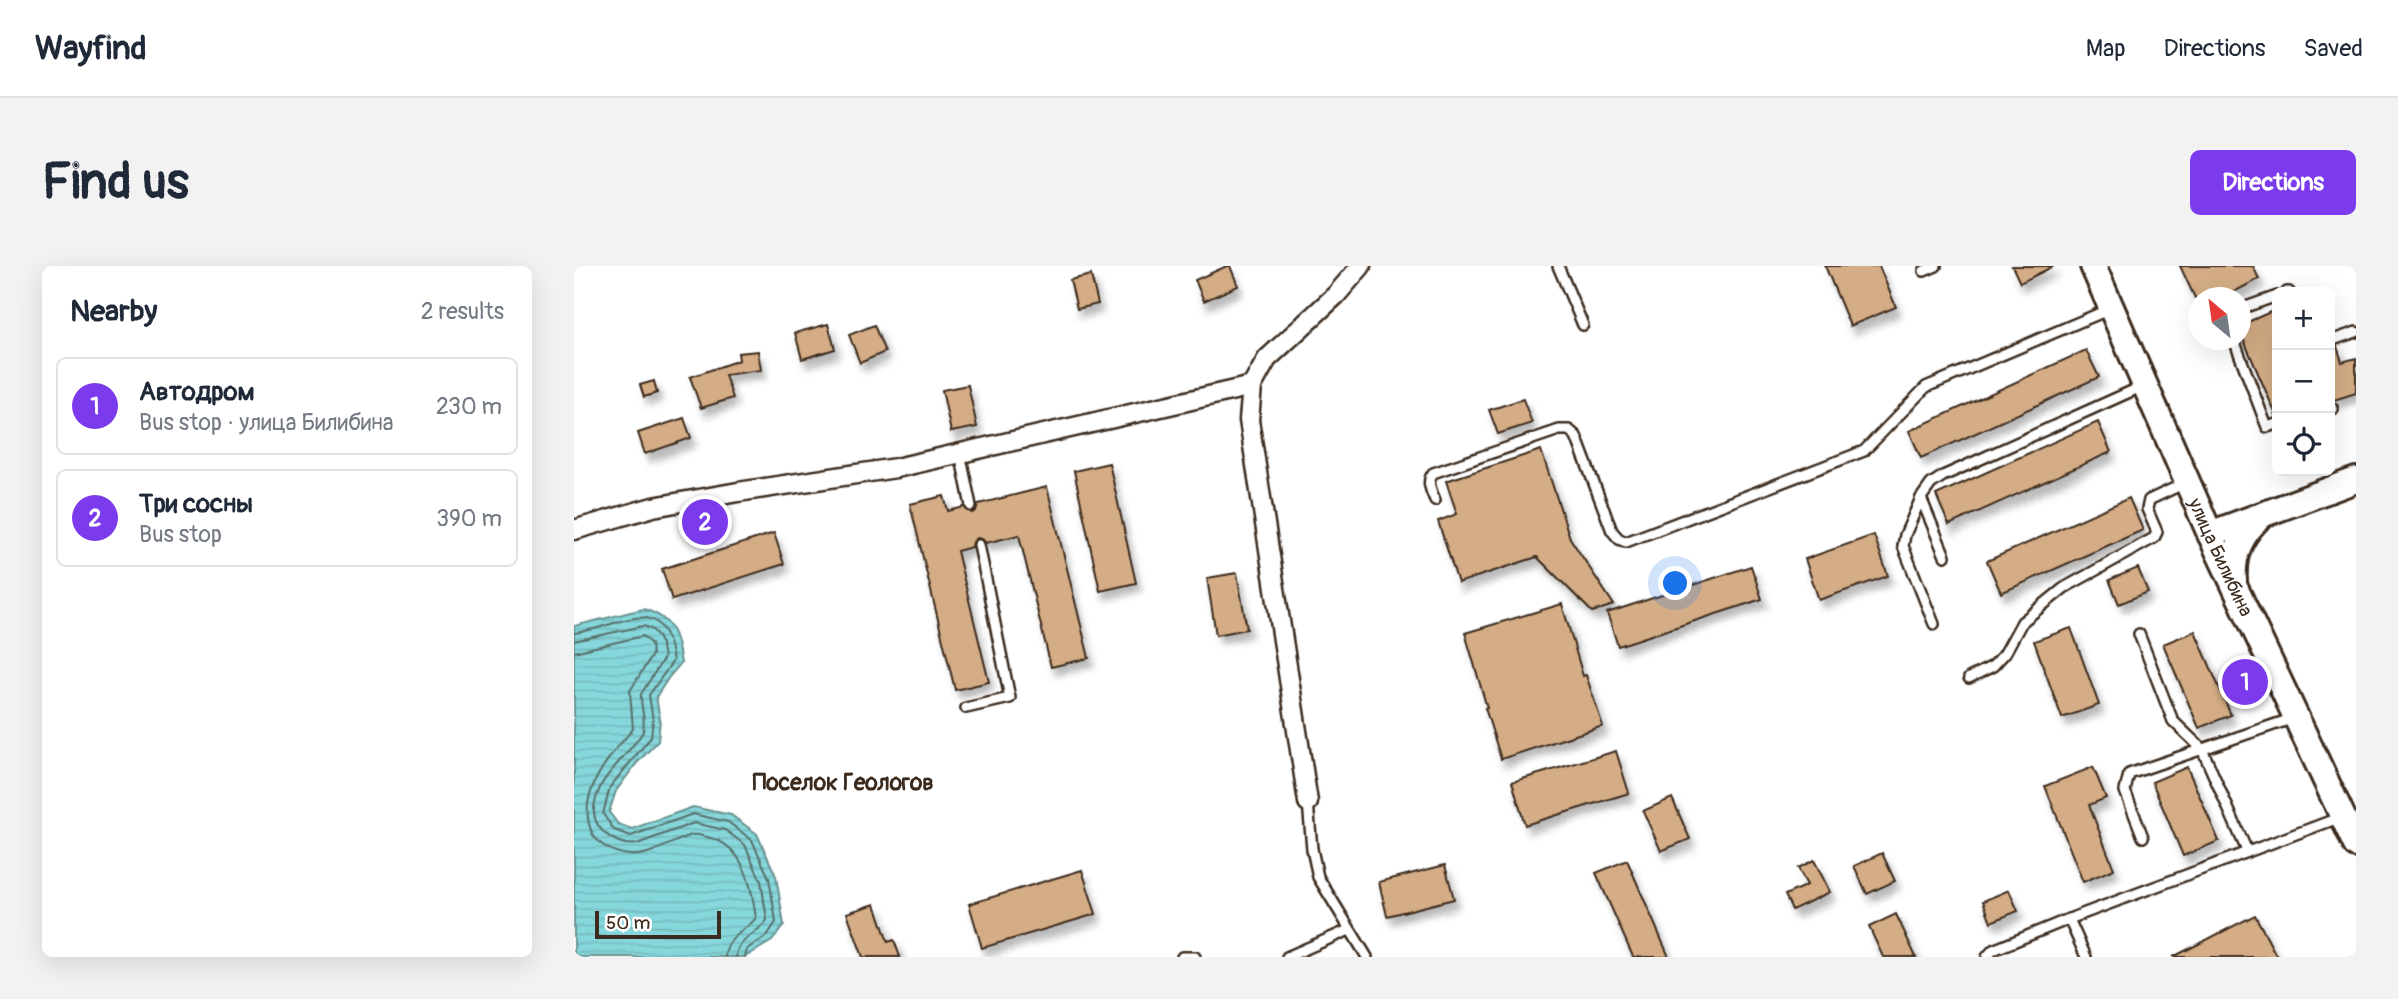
<!DOCTYPE html>
<html lang="en">
<head>
<meta charset="utf-8">
<style>
	body { margin:0; font-family:Pangolin,sans-serif; background:#f2f2f3; color:#1f2937 }
	.controls { position:absolute; right:21px; top:21px; display:grid; overflow:hidden; border-radius:10px; box-shadow:0 7px 28px #0002 }
	.controls button { width:63px; height:63px; display:grid; place-items:center; padding:0; border:0; border-bottom:2px solid #e0e1e3; background:#fff; color:#1f2937; font:35px sans-serif }
	.compass { position:absolute; left:1614px; top:21px; width:63px; height:63px; border-radius:50%; background:#fff; box-shadow:0 7px 28px #0002; rotate:331deg }
	.scale { position:absolute; left:21px; bottom:18px; width:126px; box-sizing:border-box; padding-left:7px; border:4px solid #3b2a1e; border-top:0; font-size:19px; line-height:24px; white-space:nowrap; color:#3b2a1e; -webkit-text-stroke:5px #fff; paint-order:stroke }
	.you { position:absolute; left:1102px; top:318px; width:24px; height:24px; margin:-18px; border:5px solid #fff; border-radius:50%; background:#1a73e8; box-shadow:0 0 0 10px #1a73e833 }
	.badge { display:grid; place-items:center; width:46px; height:46px; border-radius:50%; background:#7c3aed; color:#fff; font-size:23px; font-weight:700 }
	.pin { position:absolute; translate:-50% -50%; border:4px solid #fff; box-shadow:0 2px 7px #0006 }
	.list { margin:0; padding:0; list-style:none }
	h2 { display:flex; justify-content:space-between; align-items:center; height:91px; margin:0; padding:0 28px; font-size:30px }
	h2 small { font-size:23px; font-weight:400; color:#747a83 }
	.list li { display:grid; grid-template-columns:46px 1fr auto; gap:21px; align-items:center; box-sizing:border-box; height:98px; margin:0 14px 14px; padding:0 14px; border:2px solid #e0e1e3; border-radius:10px }
	.list b { display:block; font-size:26px; white-space:nowrap }
	.list p { margin:0; font-size:23px; white-space:nowrap; color:#747a83 }
	.list em { font-size:23px; font-style:normal; color:#747a83 }
	.icon { flex:none; width:38px; height:38px; fill:none; stroke:currentColor; stroke-width:2; stroke-linecap:round; stroke-linejoin:round }
	.map { position:relative; flex:none; width:1782px; height:691px; overflow:hidden; border-radius:10px }
	header { display:flex; align-items:center; gap:42px; box-sizing:border-box; height:98px; padding:0 35px; background:#fff; border-bottom:2px solid #e0e1e3 }
	header strong { font-size:33px }
	nav { display:flex; gap:38px; margin-inline-start:auto; font-size:24px }
	.intro { display:flex; align-items:center; justify-content:space-between; box-sizing:border-box; height:168px; padding:0 42px }
	h1 { margin:0; font-size:49px }
	.button { padding:18px 32px; border-radius:10px; background:#7c3aed; color:#fff; font-size:24px; font-weight:700 }
	main { display:flex; gap:42px; padding:0 42px }
	aside { flex:1; background:#fff; border-radius:10px; box-shadow:0 7px 28px #0002 }
	.map>svg:first-child { display:block }
	.water { fill:url(#water-rules); stroke:#689290; stroke-width:2 }
	.lines { fill:none; stroke-linecap:round; stroke-linejoin:round }
	.shore { stroke:#596f6a; stroke-width:2 }
	.building { fill:#d4ad86; stroke:#3b2a1e; stroke-width:2; filter:url(#shadow) }
	.lane-casing { stroke:#3b2a1e; stroke-width:14 }
	.street-casing { stroke:#3b2a1e; stroke-width:23 }
	.secondary-casing { stroke:#3b2a1e; stroke-width:30 }
	.lane { stroke:#fff; stroke-width:9 }
	.street { stroke:#fff; stroke-width:18 }
	.secondary { stroke:#fff; stroke-width:24 }
	.labels { text-anchor:middle; stroke-width:6; stroke-linejoin:round; paint-order:stroke }
	.street-label { font-size:19px; fill:#3b2a1e; stroke:#fff }
	.quarter-label { font-size:23px; font-weight:bold; fill:#3b2a1e; stroke:#fff }
</style>
</head>
<body>
<header>
<strong>Wayfind</strong>
<nav><a>Map</a><a>Directions</a><a>Saved</a></nav>
</header>
<div class="intro"><h1>Find us</h1><a class="button">Directions</a></div>
<main>
<aside>
<h2>Nearby<small>2 results</small></h2>
<ul class="list">
<li><span class="badge">1</span><div><b>Автодром</b><p>Bus stop · улица Билибина</p></div><em>230 m</em></li>
<li><span class="badge">2</span><div><b>Три сосны</b><p>Bus stop</p></div><em>390 m</em></li>
</ul>
</aside>
<div class="map">
<svg width="1782" height="691" viewBox="0 0 1782 691">
	<defs>
		<pattern id="water-rules" width="6" height="5" patternUnits="userSpaceOnUse" patternTransform="scale(1.75)"><rect width="6" height="5" fill="#86d7dc"/><path d="M0 2.5h6" fill="none" stroke="#75b9bc"/></pattern>
		<filter id="shadow"><feDropShadow dx="4.5" dy="8" stdDeviation="3.5" flood-color="#0004"/></filter>
	</defs>
	<rect width="100%" height="100%" fill="#fff"/>
	<filter id="ink" filterUnits="userSpaceOnUse"><feTurbulence type="fractalNoise" baseFrequency=".0143" numOctaves="2"/><feDisplacementMap in="SourceGraphic" scale="14" xChannelSelector="R" yChannelSelector="G"/><feConvolveMatrix kernelMatrix="1 2 1 2 8 2 1 2 1" color-interpolation-filters="sRGB"/></filter>
	<g filter="url(#ink)">
		<path class="water" d="M69,343C100,352 102,369 107,397L95,411L82,431L86,453L84,475L62,498L42,525L35,546L44,558L58,563L119,541L157,549L183,568L202,610L210,659L198,675L171,691H0V360Z"/>
		<g class="lines">
			<g class="shore">
				<path d="M0,367C47,362 89,322 99,395L75,429L79,454L77,471L36,521L29,548L40,564L57,570L119,548L154,556L178,574L195,612L202,656L193,670L173,683L171,691"/>
				<path d="M0,375L69,360C85,363 88,378 90,392L67,428C66,440 72,452 69,465C67,473 36,504 29,516C25,523 19,538 20,546C21,566 45,581 63,578L120,557L151,564L171,579L187,615L193,654C184,669 163,672 162,691"/>
				<path d="M0,386L69,370L77,378L78,389L56,425L59,463C34,492 0,530 19,569C27,581 42,588 56,589C76,591 98,575 118,569C123,568 128,570 133,571C171,579 177,619 182,652C170,667 153,669 151,691"/>
			</g>
		</g>
		<g class="building">
			<path d="M653,0H656L664,20L630,35L621,14Z"/>
			<path d="M1251,0H1305L1322,41L1276,60Z"/>
			<path d="M1438,0H1480L1446,17Z"/>
			<path d="M1606,0H1679L1685,13L1648,32H1621Z"/>
			<path d="M517,9L524,38L503,43L496,14Z"/>
			<path d="M1703,43V151L1667,68V59Z"/>
			<path d="M254,58L261,83L228,93L221,67Z"/>
			<path d="M300,59L311,86L286,97L275,69Z"/>
			<path d="M1763,80L1768,96L1782,92V127L1760,134L1756,121V82Z"/>
			<path d="M1512,84L1525,111L1347,192L1335,165Z"/>
			<path d="M184,85L187,104L151,109L159,132L127,142L116,111L165,94L164,87Z"/>
			<path d="M80,115L83,127L70,131L66,119Z"/>
			<path d="M394,119L403,161L377,166L368,124Z"/>
			<path d="M949,133L958,157L924,168L915,144Z"/>
			<path d="M110,152L117,172L71,188L64,167Z"/>
			<path d="M1524,156L1537,186L1375,259L1362,229Z"/>
			<path d="M967,184L996,272L1040,339L1018,346L963,291L884,317L864,255L883,248L872,215Z"/>
			<path d="M535,197L562,317L526,325L500,205Z"/>
			<path d="M473,221L515,392L477,401L445,269L412,277L408,273L403,272L399,276L398,281L383,285L415,416L381,424L336,238L370,230L374,245L390,241L398,247L402,245L404,238Z"/>
			<path d="M1555,232L1569,264L1427,327L1413,295Z"/>
			<path d="M200,267L210,298L98,334L88,303Z"/>
			<path d="M1300,269L1314,310L1245,334L1231,293Z"/>
			<path d="M1177,300L1188,333L1044,380L1033,347Z"/>
			<path d="M1564,302L1574,326L1545,338L1535,314Z"/>
			<path d="M663,307L673,363L642,369L633,312Z"/>
			<path d="M988,338L1009,410L1012,409L1029,460L927,493L911,442H913L891,367Z"/>
			<path d="M1497,362L1525,439L1488,452L1460,375Z"/>
			<path d="M1621,365L1657,449L1625,462L1589,378Z"/>
			<path d="M1042,485L1055,527L951,559L938,516Z"/>
			<path d="M1519,501L1532,532L1515,539L1540,603L1509,616L1471,520Z"/>
			<path d="M1613,501L1645,575L1609,590L1578,516Z"/>
			<path d="M1098,532L1116,573L1087,585L1069,545Z"/>
			<path d="M1308,587L1321,615L1293,628L1280,600Z"/>
			<path d="M1053,594L1095,691H1059L1022,607Z"/>
			<path d="M1240,594L1256,626L1218,644L1211,629L1233,619L1224,602Z"/>
			<path d="M871,599L880,633L813,650L805,616Z"/>
			<path d="M508,604L522,648L408,682L395,638Z"/>
			<path d="M1435,624L1444,645L1417,656L1409,635Z"/>
			<path d="M301,638L314,676L320,674L326,691H289L273,647Z"/>
			<path d="M1322,648L1342,691H1309L1295,661Z"/>
			<path d="M1681,649L1703,691H1599Z"/>
		</g>
		<g class="lines">
			<defs>
				<g id="lane">
					<path d="M984,0L1009,59"/>
					<path d="M1350,5L1362,0"/>
					<path d="M1713,26H1715"/>
					<path d="M1666,43L1703,30"/>
					<path d="M1660,74L1693,161L1703,158"/>
					<path d="M1756,75L1782,66"/>
					<path d="M1756,143H1759"/>
					<path d="M386,187L397,240"/>
					<path d="M1347,232L1331,269L1329,280L1360,358"/>
					<path d="M861,234C857,224 852,216 859,207L985,164H995L1002,170L1038,265L1045,273L1052,276L1290,185L1352,121L1536,43"/>
					<path d="M1371,290L1347,232L1357,218L1369,210L1569,120"/>
					<path d="M1565,368L1599,455L1628,483L1673,585"/>
					<path d="M1395,412L1419,400L1431,387L1448,356L1490,322L1580,272L1583,266L1573,243L1575,234L1611,217"/>
					<path d="M392,442L436,432L405,279"/>
					<path d="M734,536L738,583L744,611L793,691"/>
					<path d="M1569,571L1551,525L1555,508L1720,452"/>
					<path d="M1495,653L1512,691"/>
					<path d="M608,691H621"/>
					<path d="M713,691L775,664"/>
					<path d="M1413,691L1419,684L1495,653L1767,551"/>
				</g>
				<g id="street">
					<path d="M0,264L79,241L164,226L322,202L678,120"/>
					<path d="M734,536L675,154L678,120L693,93L762,29L787,0"/>
				</g>
				<g id="secondary">
					<path id="s1" d="M1519,0L1636,268L1782,579"/>
					<path d="M1636,268L1782,214"/>
					<path d="M1660,315C1658,287 1667,268 1688,249"/>
				</g>
			</defs>
			<use href="#lane" class="lane-casing"/>
			<use href="#street" class="street-casing"/>
			<use href="#secondary" class="secondary-casing"/>
			<use href="#lane" class="lane"/>
			<use href="#street" class="street"/>
			<use href="#secondary" class="secondary"/>
		</g>
	</g>
	<g class="labels">
		<g class="street-label">
			<text dy="7" stroke="none"><textPath href="#s1" startOffset="318">улица Билибина</textPath></text>
		</g>
		<g class="quarter-label">
			<text x="269" y="524">Поселок Геологов</text>
		</g>
	</g>
</svg>
<div class="controls">
<button>+</button>
<button>−</button>
<button><svg class="icon" aria-label="locate" viewBox="0 0 24 24"><circle cx="12" cy="12" r="6"/><path d="M12 2v4M12 18v4M2 12h4M18 12h4"/></svg></button>
</div>
<svg class="compass" viewBox="-18 -18 36 36"><path d="M0-13l5 13h-10z" fill="#e53935"/><path d="M0 13l5-13h-10z" fill="#747a83"/></svg>
<div class="scale">50 m</div>
<div class="you"></div>
<div class="pin badge" style="left:1671px;top:416px">1</div>
<div class="pin badge" style="left:131px;top:256px">2</div>
</div>
</main>
</body>
</html>
